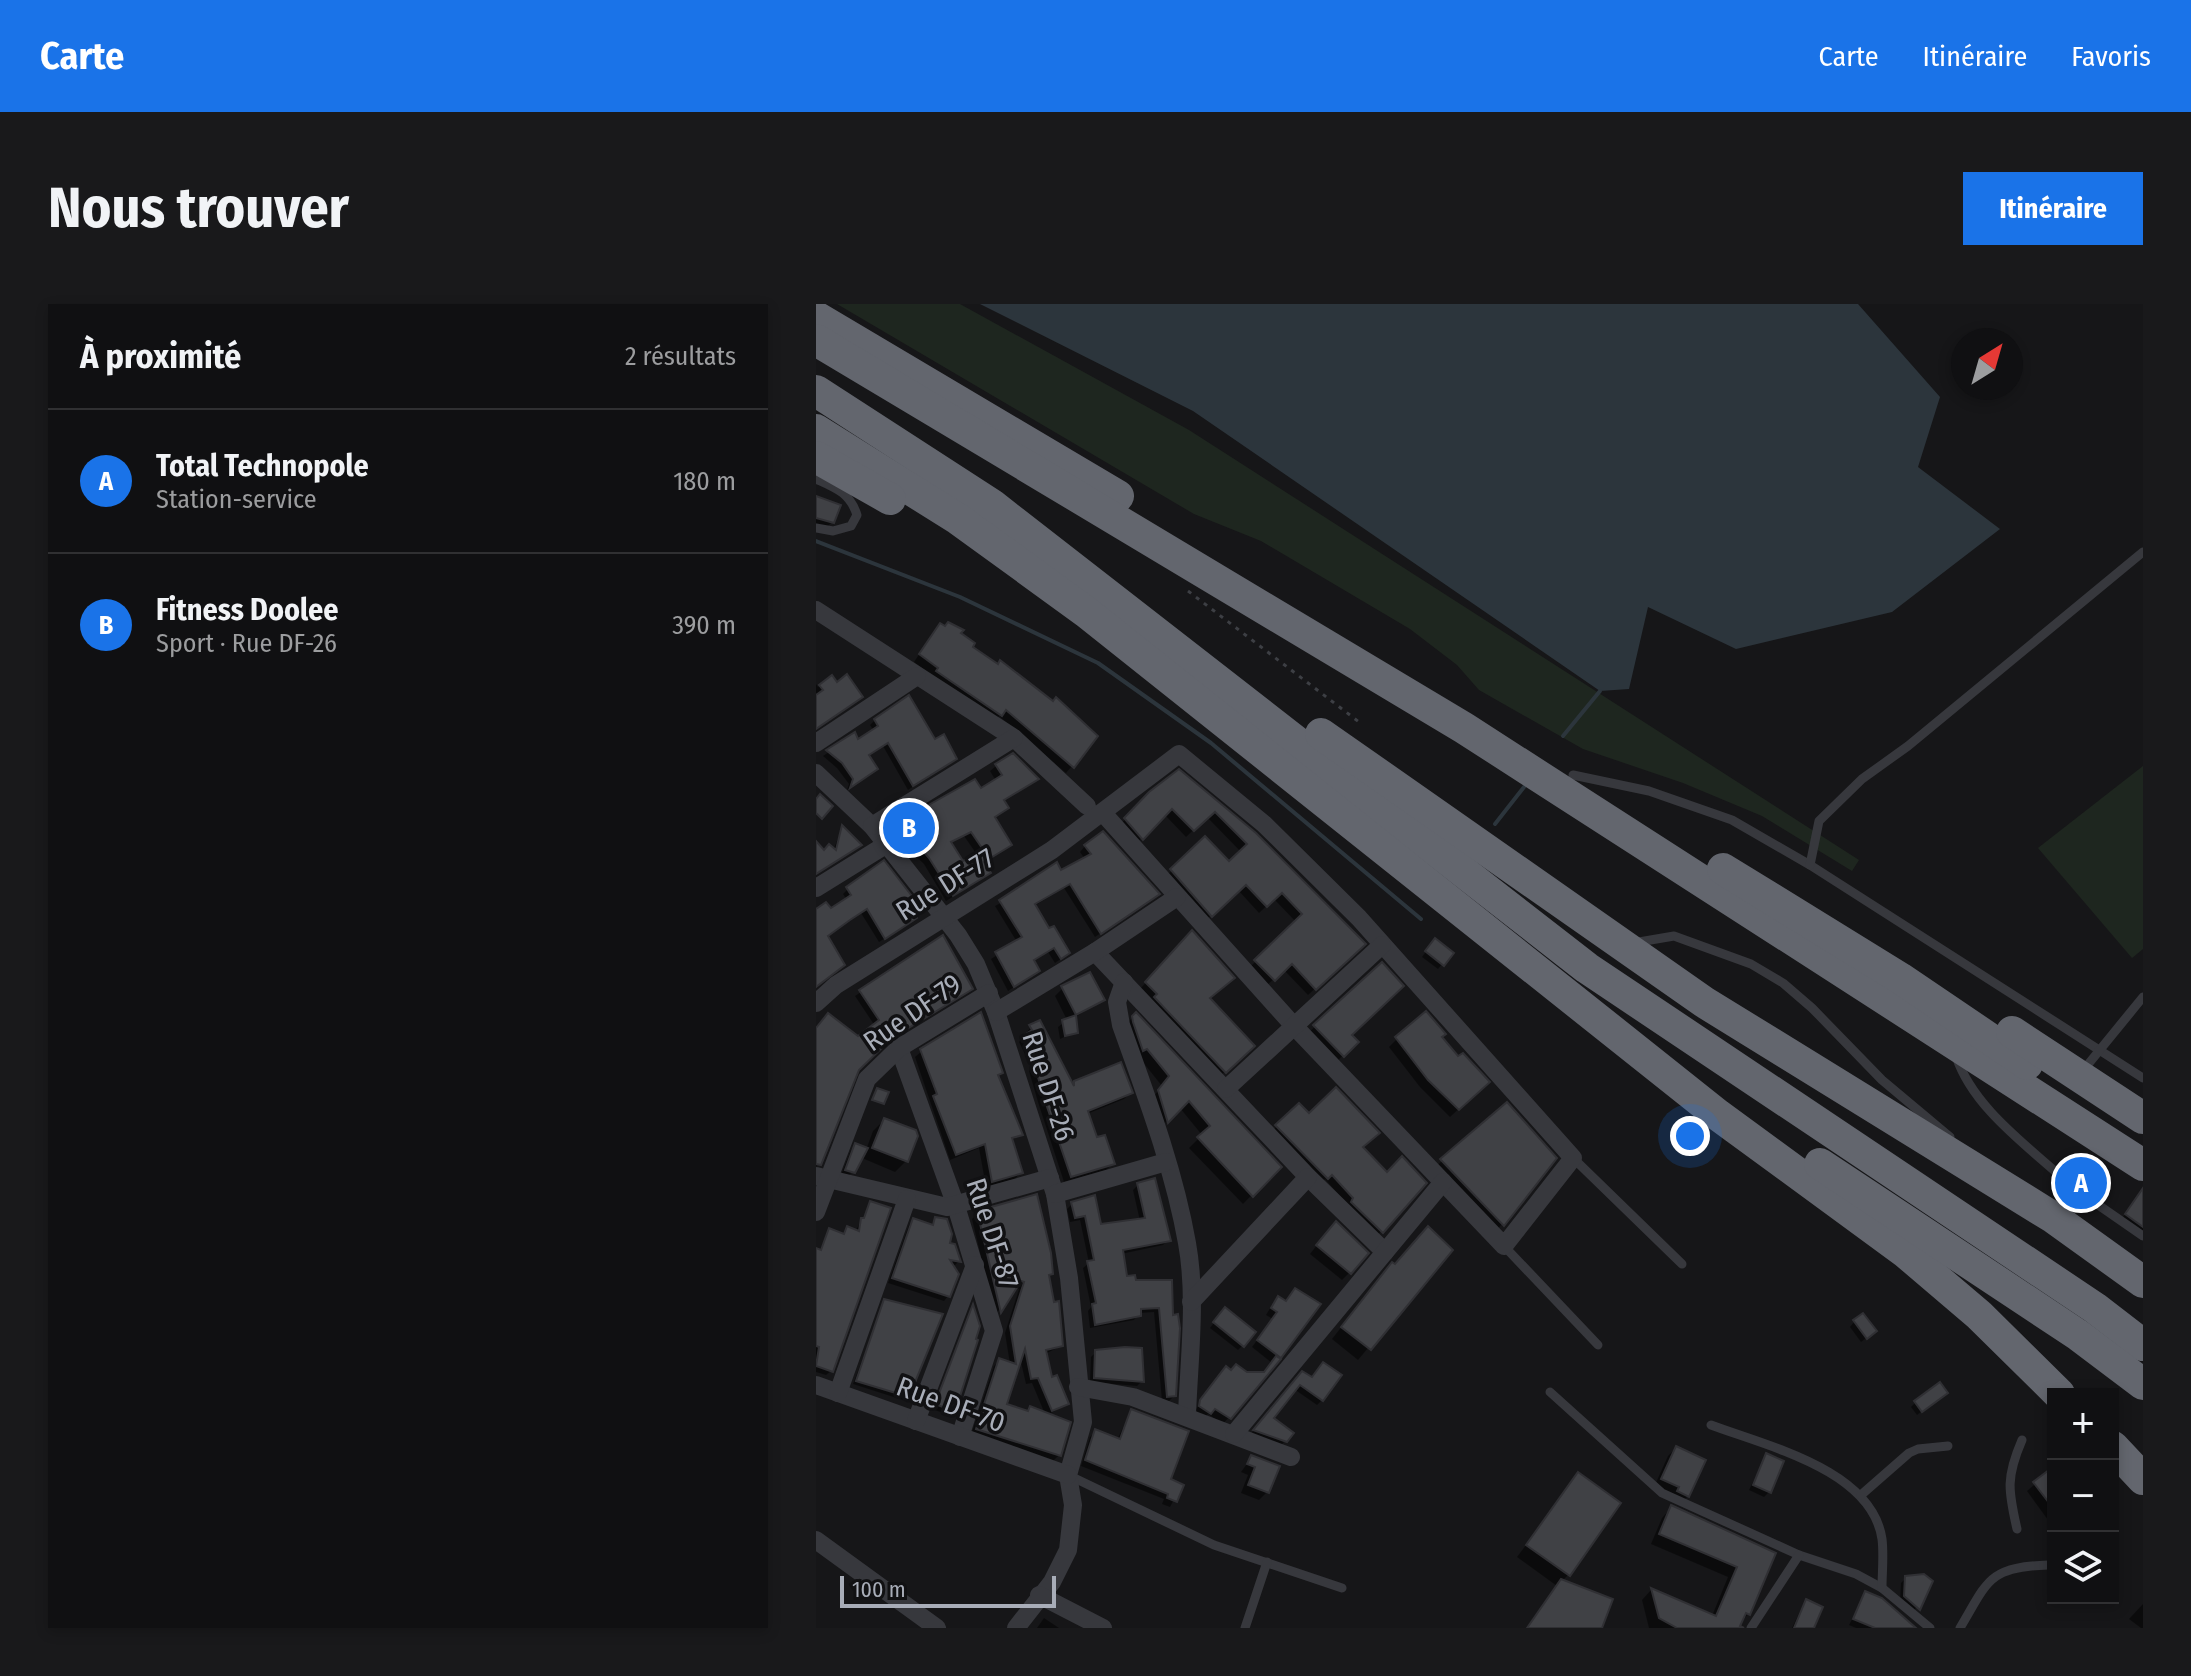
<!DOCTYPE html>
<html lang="fr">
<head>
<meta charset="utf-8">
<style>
	body { margin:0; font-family:"Fira Sans Condensed",sans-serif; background:#19191b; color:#f1f3f6 }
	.controls { position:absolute; right:24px; bottom:24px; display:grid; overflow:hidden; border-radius:0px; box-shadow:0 4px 12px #0003 }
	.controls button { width:72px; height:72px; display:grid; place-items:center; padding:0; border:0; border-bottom:2px solid #303032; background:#101012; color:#f1f3f6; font:40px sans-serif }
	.compass { position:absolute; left:1135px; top:24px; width:72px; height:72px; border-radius:50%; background:#101012; box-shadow:0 4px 12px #0003; rotate:37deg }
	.scale { position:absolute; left:24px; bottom:20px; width:216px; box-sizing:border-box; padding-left:8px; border:4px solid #a8adb8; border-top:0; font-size:22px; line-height:28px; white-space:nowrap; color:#a8adb8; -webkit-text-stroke:6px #111113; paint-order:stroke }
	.you { position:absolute; left:874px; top:832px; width:28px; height:28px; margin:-20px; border:6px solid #fff; border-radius:50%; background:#1a73e8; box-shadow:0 0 0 12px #1a73e833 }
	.badge { display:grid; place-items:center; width:52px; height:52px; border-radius:50%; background:#1a73e8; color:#fff; font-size:26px; font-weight:700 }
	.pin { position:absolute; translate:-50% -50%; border:4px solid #fff; box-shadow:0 2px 8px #0006 }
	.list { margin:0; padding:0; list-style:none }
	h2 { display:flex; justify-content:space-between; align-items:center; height:104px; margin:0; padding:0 32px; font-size:34px }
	h2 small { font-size:26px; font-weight:400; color:#9c9d9f }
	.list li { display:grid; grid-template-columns:52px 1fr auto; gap:24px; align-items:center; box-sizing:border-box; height:144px; padding:0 32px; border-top:2px solid #303032 }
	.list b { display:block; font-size:30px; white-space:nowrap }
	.list p { margin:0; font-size:26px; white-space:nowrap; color:#9c9d9f }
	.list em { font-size:26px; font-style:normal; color:#9c9d9f }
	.icon { flex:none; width:44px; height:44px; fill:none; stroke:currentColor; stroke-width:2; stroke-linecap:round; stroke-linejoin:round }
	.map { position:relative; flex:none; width:1327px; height:1324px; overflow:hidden; border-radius:0px }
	header { display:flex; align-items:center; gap:48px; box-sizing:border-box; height:112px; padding:0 40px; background:#1a73e8; color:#fff }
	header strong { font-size:38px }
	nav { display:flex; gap:44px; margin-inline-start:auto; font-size:28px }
	.intro { display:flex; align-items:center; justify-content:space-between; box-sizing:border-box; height:192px; padding:0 48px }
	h1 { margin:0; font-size:56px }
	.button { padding:20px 36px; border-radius:0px; background:#1a73e8; color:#fff; font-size:28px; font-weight:700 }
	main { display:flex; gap:48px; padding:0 48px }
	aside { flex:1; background:#101012; border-radius:0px; box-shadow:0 4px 12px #0003 }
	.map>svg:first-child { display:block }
	.green { fill:#1e261f }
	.water { fill:#2c353c }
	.shadow { fill:#0007; fill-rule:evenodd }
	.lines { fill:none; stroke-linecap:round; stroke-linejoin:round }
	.stream { stroke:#2c353c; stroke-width:4 }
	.building { fill:#404145; stroke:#303034; stroke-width:2; fill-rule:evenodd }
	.path { stroke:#3d3f44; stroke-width:3; stroke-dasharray:4 6; stroke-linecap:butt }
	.lane { stroke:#37383d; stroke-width:9 }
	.street { stroke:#37383d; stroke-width:18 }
	.highway { stroke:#63666e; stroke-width:32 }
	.labels { text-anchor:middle; stroke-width:7; stroke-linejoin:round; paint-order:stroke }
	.street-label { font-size:28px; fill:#a8adb8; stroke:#111113 }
</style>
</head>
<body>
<header>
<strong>Carte</strong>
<nav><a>Carte</a><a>Itinéraire</a><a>Favoris</a></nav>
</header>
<div class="intro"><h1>Nous trouver</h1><a class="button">Itinéraire</a></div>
<main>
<aside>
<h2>À proximité<small>2 résultats</small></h2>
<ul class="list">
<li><span class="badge">A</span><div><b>Total Technopole</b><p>Station-service</p></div><em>180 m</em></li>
<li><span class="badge">B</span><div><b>Fitness Doolee</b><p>Sport · Rue DF-26</p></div><em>390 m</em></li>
</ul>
</aside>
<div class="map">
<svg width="1327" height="1324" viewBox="0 0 1327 1324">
	<rect width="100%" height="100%" fill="#161618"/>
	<g class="green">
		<path d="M21,0H144L373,126L1043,556L1036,567L946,512L867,479L767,445L663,386L641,361L594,325L445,237L378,210Z"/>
		<path d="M1327,462V645L1316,654L1222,544Z"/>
	</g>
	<path class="water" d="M164,0H1042L1124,93L1102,163L1184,225L1076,308L920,345L832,303L813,385L784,387L377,107Z"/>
	<g class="shadow">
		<path d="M0,194L16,218L8,226L0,223Z"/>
		<path d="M136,320L157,339L154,343L256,462L250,469L183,412L178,417L98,358L118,328Z"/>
		<path d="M15,374L0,424V380L2,383Z"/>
		<path d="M59,416L119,437L138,455L92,486L67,442L51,452L55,469L31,486L33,480L21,464L7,452L38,431L42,438L58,427L54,421Z"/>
		<path d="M180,462L220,475L186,497L184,510L178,514L194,540L166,559L172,569L166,575L130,597L108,560L76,529L82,523L104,529L112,524L104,511L110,505L164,487L180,477L174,467ZM148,532L162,552L146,559L134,540Z"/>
		<path d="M363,468L547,640L492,691L468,666L450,682L433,664L480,618L458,595L443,609L422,586L388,618L348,574L389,535L413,560L425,548L391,513L370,533L348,510L319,541L302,523L334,489Z"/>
		<path d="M26,524L44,541L0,570V548L17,547Z"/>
		<path d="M269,542L336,595L279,633L248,584L218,602L246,654L239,659L232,648L217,657L222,667L192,687L175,655L201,638L179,602L269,555L264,548Z"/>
		<path d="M32,585L93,619L63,638L45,609L26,621L10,633L0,682V608L14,607L31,596L27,590Z"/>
		<path d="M376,629L392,694L436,742L403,773L324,685Z"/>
		<path d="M126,634L150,689L69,738L41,766L0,863V724L12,711L42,735L59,722L39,692Z"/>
		<path d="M614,642L626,660L622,665L606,653Z"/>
		<path d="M566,660L534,731L541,738L519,759L491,730Z"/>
		<path d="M247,684L286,696L258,714L259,728L244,735L242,723L251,716L239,692Z"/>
		<path d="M319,711L463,863L427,900L373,844L386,831L364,804L343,825L334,797L346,782L322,752L308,722Z"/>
		<path d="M215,723L256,782L259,779L314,789L308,795L271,810L280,836L296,860L290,866L248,878L222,798L213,767L216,764L203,738Z"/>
		<path d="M624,734L663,786L634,813L604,783L573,743L581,735Z"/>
		<path d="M106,747L185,768L180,773L205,830L195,837L205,868L199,875L170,883L163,844L134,856L99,753Z"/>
		<path d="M483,801L493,812L544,844L570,871L608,879L560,933L509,875L505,879L455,828Z"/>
		<path d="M68,816L90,857L79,868L46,854L32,873L25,871L35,846L40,842L50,846L57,827Z"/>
		<path d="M739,855L676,932L615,867L626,857Z"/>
		<path d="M322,881L352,936L347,941L305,950L309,975L318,978H354L358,1092L353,1097H346L338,1008L323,1009L318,1016L274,1024L272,1007L275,1003L267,964L273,959L264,916L254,918L251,905L256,900L284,922L324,917L317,886Z"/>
		<path d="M1327,896V929L1305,916L1318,898Z"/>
		<path d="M55,899L15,1067L10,1071L0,1068V946L3,947L14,927L26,931L31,924L39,928Z"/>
		<path d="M162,909L235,969L231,973L245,1042L229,1050L235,1076L250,1100L232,1111L243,1151L237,1157L155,1131L178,1062L184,1056L194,1060L189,1029L203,985L198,983L179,1012L156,915ZM204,1054L210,1080L216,1079L229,1110L189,1101Z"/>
		<path d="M120,915L131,941L137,942L142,958L136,964L132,992L128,997L72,979L93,921L97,916L114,922Z"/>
		<path d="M512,927L534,968L526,976L494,950Z"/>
		<path d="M634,946L542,1056L516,1035L566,971L578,962Z"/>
		<path d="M479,986L502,1000L464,1053L407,1120L392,1110L387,1115L378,1108L404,1071L448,1070L456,1059L436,1043L457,1015L450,1011L456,1001L462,995L469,999Z"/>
		<path d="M69,997L91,1092L87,1096L37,1080Z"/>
		<path d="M156,1004L138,1107L133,1111L116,1105Z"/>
		<path d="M404,1011L427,1041L422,1046L394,1024Z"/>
		<path d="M1038,1018L1053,1032L1045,1038L1034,1023Z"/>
		<path d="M280,1048L326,1077L321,1082L274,1078L275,1053Z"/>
		<path d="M482,1074L506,1096L501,1101L478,1085L456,1115L469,1137L464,1142L434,1131Z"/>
		<path d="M1124,1093L1101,1111L1095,1103L1100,1098Z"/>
		<path d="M315,1107L352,1177L365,1182L354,1203L346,1200L348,1195L265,1162L274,1133L280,1127L301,1136Z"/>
		<path d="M860,1144L872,1192L864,1200L838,1183L852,1152Z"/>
		<path d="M950,1152L953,1188L948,1193L933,1186Z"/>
		<path d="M436,1153L451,1188L443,1196L425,1189L432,1171L425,1168Z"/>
		<path d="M1237,1165V1212L1232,1216L1211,1187Z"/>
		<path d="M763,1171L752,1271L745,1278L784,1324H710L741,1282L701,1253Z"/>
		<path d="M855,1204L958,1250L932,1310L921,1324H833L826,1296L835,1286L896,1312L912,1273L835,1240L846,1214Z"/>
		<path d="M1090,1274L1114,1278L1097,1309L1084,1298L1085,1279Z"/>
		<path d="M1050,1289L1098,1324H1040L1033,1321Z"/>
		<path d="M990,1298L996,1324H976L986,1303Z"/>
		<path d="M1327,1300V1324H1325L1313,1315Z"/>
		<path d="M228,1314L243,1324H221Z"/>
	</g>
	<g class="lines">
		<g class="stream">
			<path d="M0,237L144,293L282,359L395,439L605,615"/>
			<path d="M747,432L784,387"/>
			<path d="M679,520L708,483"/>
		</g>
	</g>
	<g class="building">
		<path d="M0,192L25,201L18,219L0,214Z"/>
		<path d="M132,318L148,326L145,329L159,339L157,343L182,360L184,356L237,397L240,393L282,432L258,464L190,406L186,412L120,367L122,364L103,350L124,319L129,322Z"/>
		<path d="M31,370L47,393L0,425V391L7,386L3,381L16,371L21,378Z"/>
		<path d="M93,391L119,435L128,430L141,455L97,482L72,439L53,451L62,465L34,484L37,475L26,459L10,446L39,428L42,435L62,422L58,415Z"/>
		<path d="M197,449L223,475L188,496L193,504L179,513L196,541L168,558L175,569L137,592L113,554L94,532L90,535L81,521L95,512L104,527L118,518L109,503L159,475L165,484L186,471L179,460ZM155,528L168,547L147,557L135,538Z"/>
		<path d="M363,465L440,529L550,640L500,686L476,660L459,677L438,656L486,610L466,589L451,603L430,581L396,613L354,565L389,532L413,557L431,540L399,508L378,527L356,505L327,536L308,514L333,488Z"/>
		<path d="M4,490L17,502L6,515L0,509V495Z"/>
		<path d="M26,521L46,541L0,570V537L8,546L13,540L20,546Z"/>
		<path d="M287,527L344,590L285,630L254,580L219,600L233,624L238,622L254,649L245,655L238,644L218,656L224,667L198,683L179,648L206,633L183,596L241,558L245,566L275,550L268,541Z"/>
		<path d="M68,556L102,600L101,614L69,635L51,605L34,616L12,632L29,661L0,683V605L10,598L15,604L35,591L30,583Z"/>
		<path d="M376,626L419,674L394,694L439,742L410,769L338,693L341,690L329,678Z"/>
		<path d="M127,631L157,685L76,734L43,766L5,861L0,860V724L12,709L42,732L63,716L43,686Z"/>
		<path d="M619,634L638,649L628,662L609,647Z"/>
		<path d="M566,658L588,682L536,731L543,738L528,753L497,721Z"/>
		<path d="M274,668L289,696L260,711L245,682Z"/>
		<path d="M610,707L630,730L626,733L642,752L647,749L674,778L643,806L612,776L579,733Z"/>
		<path d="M165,708L187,769L182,771L207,831L196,834L207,869L176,878L169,840L140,851L117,792L121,790L104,745Z"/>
		<path d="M320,708L466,863L437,893L381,833L394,822L373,797L352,819L342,786L353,772L331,745L327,747L317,718L316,712Z"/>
		<path d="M260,711L262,729L249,732L246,716Z"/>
		<path d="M224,716L258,782V777L305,758L317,789L272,807L281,833L289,831L299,860L255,873L227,791L218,759L222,758L208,731L216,726L213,721Z"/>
		<path d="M520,783L564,829L547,843L571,868L586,852L611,879L567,929L535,898L537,894L516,871L512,875L459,821L483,799L493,809Z"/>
		<path d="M61,784L73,788L68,800L56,796Z"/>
		<path d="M691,798L741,854L688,922L624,855Z"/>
		<path d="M68,814L100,826L102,832L92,858L56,844Z"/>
		<path d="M39,839L52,844L39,869L29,866Z"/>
		<path d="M1268,856L1282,866L1270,883L1259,884L1258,891L1252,886L1258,883L1256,873Z"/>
		<path d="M339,874L355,937L307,946L311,972L319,971L320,976H356L357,1011L362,1010L364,1024L360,1092L351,1093L343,1004L325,1005V1012L279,1021L276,1000L280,999L271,957L278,956L269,912L259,914L255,898L279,891L285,920L329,914L321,879Z"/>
		<path d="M1327,884V923L1309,910Z"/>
		<path d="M221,890L235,949L237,970L233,971L238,998L243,997L247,1042L230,1046L236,1073L241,1071L253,1100L236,1107L222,1074L215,1075L209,1045L191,1100L212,1107L214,1102L255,1118L245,1152L160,1125L183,1054L200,1060L194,1022L208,978L205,977L185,1009L161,907Z"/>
		<path d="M54,897L75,904L17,1068L0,1062L3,1043L0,1042V944L5,946L13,924L28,930L31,922L43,927L45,914H48Z"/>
		<path d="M119,913L131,915L136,930L134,939L139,940L145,958L134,956L143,970L134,993L76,974L97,914L117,921Z"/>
		<path d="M520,917L553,949L535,970L500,941Z"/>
		<path d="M612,922L637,946L555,1046L525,1023L576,958L579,960Z"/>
		<path d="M479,984L505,1000L465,1054L441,1036L461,1008L455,1004L462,992L470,997Z"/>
		<path d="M68,995L127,1010L93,1093L40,1077Z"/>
		<path d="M157,1000L164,1022L160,1035L162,1036L139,1108L119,1100Z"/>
		<path d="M409,1003L440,1028L428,1043L397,1018Z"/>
		<path d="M1047,1009L1061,1027L1051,1035L1037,1016Z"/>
		<path d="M309,1043L326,1044L328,1078L278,1074L279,1046Z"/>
		<path d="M460,1052L465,1055L415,1115L399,1105L395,1110L383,1102L384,1096L410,1062L415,1066L420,1060L431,1068H448Z"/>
		<path d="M507,1058L526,1071L507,1097L484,1081L458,1114L478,1129L471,1138L437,1126L486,1067L496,1073Z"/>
		<path d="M1124,1078L1132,1089L1106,1108L1098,1097Z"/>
		<path d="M315,1105L373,1127L355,1175L368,1181L361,1198L351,1194L352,1190L269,1156L279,1125L304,1135Z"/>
		<path d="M860,1142L890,1156L873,1193L861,1187L863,1183L845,1175Z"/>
		<path d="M950,1149L968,1157L955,1189L937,1181Z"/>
		<path d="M435,1151L464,1162L453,1189L432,1181L439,1163L431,1160Z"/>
		<path d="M1237,1163V1204L1217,1178Z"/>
		<path d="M762,1168L805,1199L754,1272L710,1241Z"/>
		<path d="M855,1201L960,1249L934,1311L930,1309L924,1322L928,1324H861L843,1314L835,1284L900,1312L921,1263L843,1230Z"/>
		<path d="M1108,1270L1117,1277L1104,1306L1088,1292L1089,1272Z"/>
		<path d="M745,1275L797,1295L786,1324H711Z"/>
		<path d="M1049,1287L1066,1294L1100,1324H1059L1037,1315Z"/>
		<path d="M990,1295L1007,1303L998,1324H978Z"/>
	</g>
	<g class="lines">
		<path class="path" d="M372,287L543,418"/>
		<g class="lane">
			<path d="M0,175C20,184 34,189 41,211L35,222L17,227L0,224"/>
			<path d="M757,471L833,487L916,516L994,561L1327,774"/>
			<path d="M994,561L1003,517L1046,475L1092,442L1327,248"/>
			<path d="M817,639L858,632L935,660L967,679L996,704L1066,776L1134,833"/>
			<path d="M1140,752C1157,804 1212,842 1252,879"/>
			<path d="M1265,769L1327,693"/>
			<path d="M757,854L866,960"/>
			<path d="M1265,889L1327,932"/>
			<path d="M688,942L782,1041"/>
			<path d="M734,1088L846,1189L983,1251L1040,1270L1066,1284L1114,1324"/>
			<path d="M895,1121C951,1142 1056,1166 1066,1235C1068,1251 1066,1269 1066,1284"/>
			<path d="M252,1171L398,1241L526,1284"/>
			<path d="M1045,1191L1093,1149L1102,1145L1132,1142"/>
			<path d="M1201,1225C1192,1186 1190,1173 1206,1136"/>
			<path d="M429,1324L451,1258"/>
			<path d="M935,1324L983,1251"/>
			<path d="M1144,1324C1172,1277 1172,1263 1232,1261"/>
		</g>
		<g class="street">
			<path d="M0,306L198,434L271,502"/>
			<path d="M0,439L101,372"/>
			<path d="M0,469L56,522L142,631L160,660L180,708L239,890L253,974L267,1118L252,1171L257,1201L252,1246L236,1278L200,1324"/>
			<path d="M56,522L198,434"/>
			<path d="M0,584L71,540"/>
			<path d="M279,648L492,873L569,948"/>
			<path d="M308,678L301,698L305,721C330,791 358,865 371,939C381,994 373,1055 371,1111"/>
			<path d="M0,699L20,681L236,546L363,450L448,520L543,614L757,854L688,942L478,722L287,509"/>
			<path d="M180,708L279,648L361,593"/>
			<path d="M83,744L140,902L178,1027L144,1133"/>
			<path d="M410,785L566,641"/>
			<path d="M0,872L131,903L234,874"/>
			<path d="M239,890L350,858"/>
			<path d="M0,908L51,775L83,744L173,689"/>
			<path d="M375,998L492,873"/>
			<path d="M0,1081L252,1171"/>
			<path d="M262,1083L317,1093L475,1153"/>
			<path d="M22,1089L91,895"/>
			<path d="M100,1117L159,961"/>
			<path d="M418,1130L627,878"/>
			<path d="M0,1236L121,1324"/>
			<path d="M223,1291L287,1324"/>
		</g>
		<g class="highway">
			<path d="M0,13L302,192"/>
			<path d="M0,36L648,424L1327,861"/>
			<path d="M0,87L176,201L771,664L1279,1004L1327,1041"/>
			<path d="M0,126L142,215L270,308L902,811L1089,948L1163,1011L1243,1090"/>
			<path d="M0,153L74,195"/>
			<path d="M505,430L888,698L1238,914L1327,978"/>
			<path d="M907,565L1084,674L1211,760"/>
			<path d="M1196,728L1327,814"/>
			<path d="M1004,860L1262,1031L1327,1080"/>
			<path d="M1297,1143L1327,1175"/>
		</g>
	</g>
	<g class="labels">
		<g class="street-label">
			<text transform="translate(129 580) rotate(-32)" y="10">Rue DF-77</text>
			<text transform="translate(96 708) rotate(-35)" y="10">Rue DF-79</text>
			<text transform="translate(233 782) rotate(72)" y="10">Rue DF-26</text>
			<text transform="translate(177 929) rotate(72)" y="10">Rue DF-87</text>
			<text transform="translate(135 1100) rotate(20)" y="10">Rue DF-70</text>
		</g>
	</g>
</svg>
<div class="controls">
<button>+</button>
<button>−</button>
<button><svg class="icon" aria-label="layers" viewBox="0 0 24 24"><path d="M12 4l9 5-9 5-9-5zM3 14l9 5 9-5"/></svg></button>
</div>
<svg class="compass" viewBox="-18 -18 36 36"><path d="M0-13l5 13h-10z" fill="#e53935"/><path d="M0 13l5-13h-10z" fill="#9c9d9f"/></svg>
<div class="scale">100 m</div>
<div class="you"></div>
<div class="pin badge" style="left:1265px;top:879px">A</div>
<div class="pin badge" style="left:93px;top:524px">B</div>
</div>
</main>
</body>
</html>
